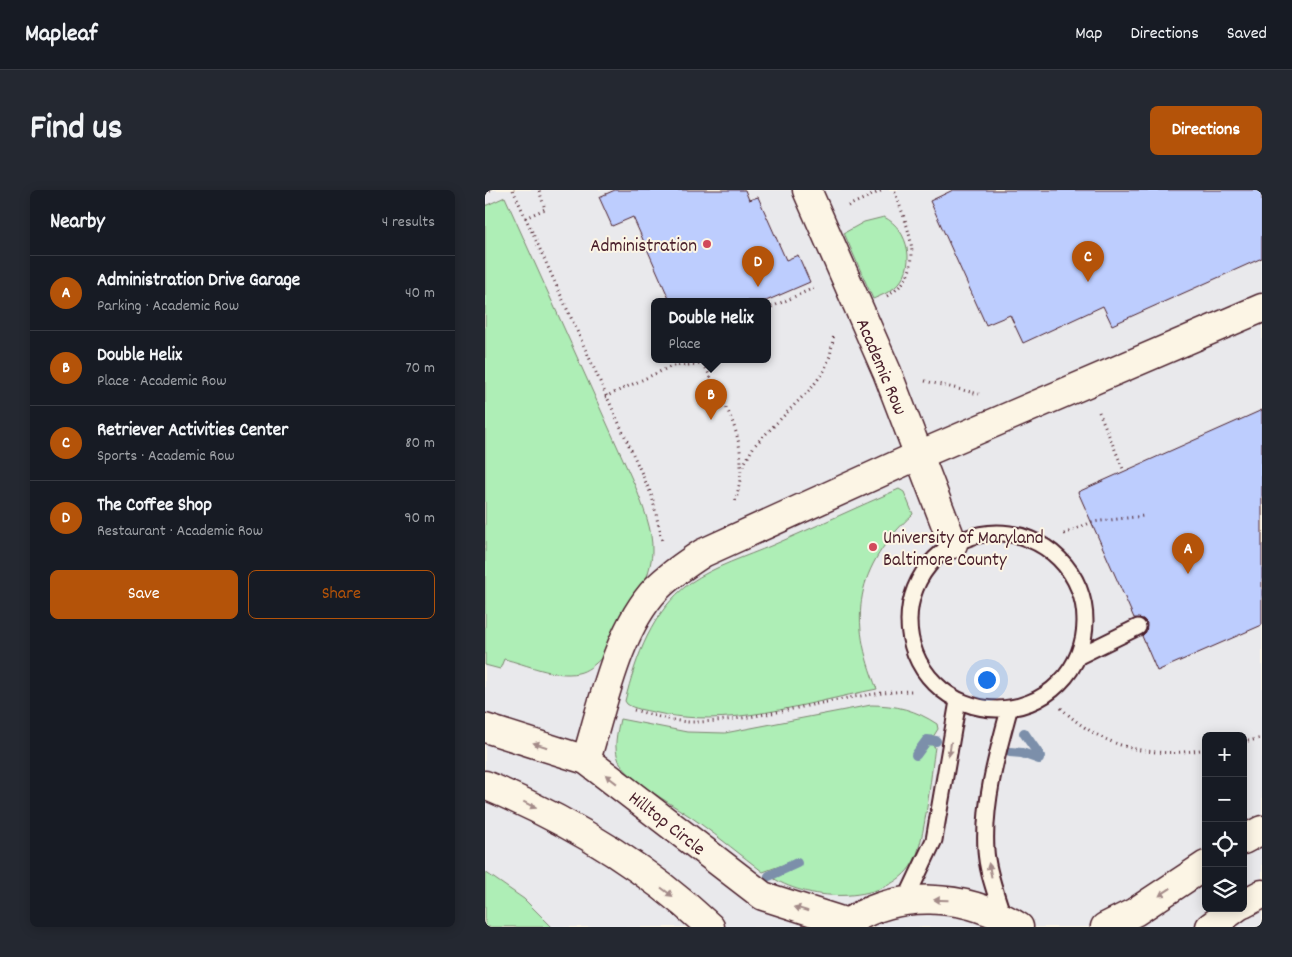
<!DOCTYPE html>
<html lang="en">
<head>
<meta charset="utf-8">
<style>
	body { margin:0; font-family:Dekko,sans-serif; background:#242831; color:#f1f3f6 }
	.controls { position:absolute; right:15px; bottom:15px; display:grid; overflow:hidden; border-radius:8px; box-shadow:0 2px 12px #0003 }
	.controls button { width:45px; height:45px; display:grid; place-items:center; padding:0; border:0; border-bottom:1px solid #363941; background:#171b24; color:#f1f3f6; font:25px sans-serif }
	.you { position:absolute; left:501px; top:489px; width:18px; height:18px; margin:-12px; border:4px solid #fff; border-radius:50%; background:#1a73e8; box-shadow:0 0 0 8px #1a73e833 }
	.badge { display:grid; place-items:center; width:32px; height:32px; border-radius:50%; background:#b45309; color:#fff; font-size:16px; font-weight:700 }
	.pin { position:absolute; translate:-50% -41px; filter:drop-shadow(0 1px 2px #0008) }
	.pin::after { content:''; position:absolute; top:26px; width:18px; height:15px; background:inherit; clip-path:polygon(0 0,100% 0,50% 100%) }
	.popup { position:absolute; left:166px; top:108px; width:120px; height:65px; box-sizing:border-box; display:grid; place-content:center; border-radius:8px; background:#171b24; filter:drop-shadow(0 1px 4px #0005); font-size:16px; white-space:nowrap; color:#9ea1a6 }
	.popup b { font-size:19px; color:#f1f3f6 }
	.popup::after { content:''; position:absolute; left:50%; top:100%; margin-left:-10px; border:10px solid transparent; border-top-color:#171b24 }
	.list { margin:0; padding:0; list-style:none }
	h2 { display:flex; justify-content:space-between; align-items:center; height:65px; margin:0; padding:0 20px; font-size:21px }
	h2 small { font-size:16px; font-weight:400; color:#9ea1a6 }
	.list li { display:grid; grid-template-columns:32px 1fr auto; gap:15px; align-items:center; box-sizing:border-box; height:75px; padding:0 20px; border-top:1px solid #363941 }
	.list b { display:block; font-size:19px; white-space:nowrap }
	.list p { margin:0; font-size:16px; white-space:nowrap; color:#9ea1a6 }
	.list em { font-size:16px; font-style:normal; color:#9ea1a6 }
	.actions { display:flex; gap:10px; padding:15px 20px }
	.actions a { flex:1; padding:11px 0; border:1px solid #b45309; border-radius:8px; text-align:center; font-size:18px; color:#b45309 }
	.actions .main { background:#b45309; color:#fff }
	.icon { flex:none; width:28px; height:28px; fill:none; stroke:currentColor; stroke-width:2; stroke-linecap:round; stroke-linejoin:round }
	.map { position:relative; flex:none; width:777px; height:737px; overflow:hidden; border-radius:8px }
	header { display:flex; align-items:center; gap:30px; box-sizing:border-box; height:70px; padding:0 25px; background:#171b24; border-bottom:1px solid #363941 }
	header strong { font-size:24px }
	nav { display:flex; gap:28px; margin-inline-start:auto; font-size:18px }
	.intro { display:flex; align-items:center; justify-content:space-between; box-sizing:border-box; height:120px; padding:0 30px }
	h1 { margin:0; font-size:35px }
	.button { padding:12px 22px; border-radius:8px; background:#b45309; color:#fff; font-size:18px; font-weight:700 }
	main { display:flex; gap:30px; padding:0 30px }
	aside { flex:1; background:#171b24; border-radius:8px; box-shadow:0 2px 12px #0003 }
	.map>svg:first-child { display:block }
	.built { fill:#e9e9ec; fill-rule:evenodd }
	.green { fill:#aeeeb6; stroke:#7c8670 }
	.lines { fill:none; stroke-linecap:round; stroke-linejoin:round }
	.stream { stroke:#7b8faa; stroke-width:10 }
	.building { fill:#bdcdfe; stroke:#4a1f2b }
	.lane-casing { stroke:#4a1f2b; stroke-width:19 }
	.street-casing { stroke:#4a1f2b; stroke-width:31 }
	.secondary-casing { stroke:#4a1f2b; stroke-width:31 }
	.path { stroke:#4a1f2b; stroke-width:3; stroke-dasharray:1 4; stroke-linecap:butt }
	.lane { stroke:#fcf5e5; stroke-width:15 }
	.street { stroke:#fcf5e5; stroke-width:28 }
	.secondary { stroke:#fcf5e5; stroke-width:28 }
	.oneway { fill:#a38a88 }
	.poi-dot { fill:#d1495b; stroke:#fcf5e5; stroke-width:2 }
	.labels { text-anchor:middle; stroke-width:4; stroke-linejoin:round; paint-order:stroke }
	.poi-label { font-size:19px; fill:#4a1f2b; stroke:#fcf5e5; text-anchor:end }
	.street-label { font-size:19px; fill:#4a1f2b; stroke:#fcf5e5 }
</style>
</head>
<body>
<header>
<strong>Mapleaf</strong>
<nav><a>Map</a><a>Directions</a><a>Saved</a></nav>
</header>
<div class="intro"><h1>Find us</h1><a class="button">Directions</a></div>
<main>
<aside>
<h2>Nearby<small>4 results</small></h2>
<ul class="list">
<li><span class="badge">A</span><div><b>Administration Drive Garage</b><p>Parking · Academic Row</p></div><em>40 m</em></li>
<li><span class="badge">B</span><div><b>Double Helix</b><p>Place · Academic Row</p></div><em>70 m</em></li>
<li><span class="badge">C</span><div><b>Retriever Activities Center</b><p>Sports · Academic Row</p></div><em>80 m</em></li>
<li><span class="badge">D</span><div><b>The Coffee Shop</b><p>Restaurant · Academic Row</p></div><em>90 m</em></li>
</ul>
<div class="actions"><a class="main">Save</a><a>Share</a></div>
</aside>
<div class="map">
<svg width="777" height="737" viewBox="0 0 777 737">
	<rect width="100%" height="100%" fill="#fcf5e5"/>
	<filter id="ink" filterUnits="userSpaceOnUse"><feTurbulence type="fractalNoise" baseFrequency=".02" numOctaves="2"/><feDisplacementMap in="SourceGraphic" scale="10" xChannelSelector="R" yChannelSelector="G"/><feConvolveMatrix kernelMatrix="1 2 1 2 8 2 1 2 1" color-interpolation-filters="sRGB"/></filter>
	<g filter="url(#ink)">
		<path class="built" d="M0,0H777V737H0ZM170,111H282V169H170ZM721,546H758V718H721Z"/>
		<g class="green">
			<path d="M20,7L151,298C158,317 168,340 167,361C167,392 126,477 93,483C70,488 41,474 19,469L15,479L0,475V16Z"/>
			<path d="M399,27C424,39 433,79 409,98C403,103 395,106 388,109L359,43L379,32Z"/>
			<path d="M414,299L419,302L428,324C370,377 363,429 392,499C320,513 241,540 168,522C160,520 149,519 142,514L140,511C151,467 167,421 205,393C230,376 260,367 288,355C330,337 372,317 414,299Z"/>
			<path d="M386,515C411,515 431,520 452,534L453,539L448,547L444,548L443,552L450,557C446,583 440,653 428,673C402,715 325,712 288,688L307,679L303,673L278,682C256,665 235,648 213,632C193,617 144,592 134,571C128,557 132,543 135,529L202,542L240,543Z"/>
			<path d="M0,682L39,709L67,737H0Z"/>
		</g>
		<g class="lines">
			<g class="stream">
				<path d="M539,543L555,566"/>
				<path d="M525,562L537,563L554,569"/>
				<path d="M431,565L442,550L451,551"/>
				<path d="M284,686L312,673"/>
			</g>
		</g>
		<g class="building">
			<path d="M130,0H260L264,10L273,7L301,70L313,65L325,92L281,111H185L148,27L127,36L114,7Z"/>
			<path d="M468,0H777V68L627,135L618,116L538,153L525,125L501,135L445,11Z"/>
			<path d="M777,220V435L672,481L657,446L661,442L662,433L658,429L649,428L593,302Z"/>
		</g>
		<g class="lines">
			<defs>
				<g id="lane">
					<circle cx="512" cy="431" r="88"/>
					<path d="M594,466L653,437"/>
					<path d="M420,711L449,650L473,511"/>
					<path d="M518,727C512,706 502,682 501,660C498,614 512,564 524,520"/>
				</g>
				<g id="street">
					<path d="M322,0L402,182L468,354"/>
					<path d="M101,570C118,515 132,440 172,398C186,384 201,374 218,363L434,265L777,118"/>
				</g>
				<g id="secondary">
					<path d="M0,538L101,570L278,706L363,733"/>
					<path d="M0,595C81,629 161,677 225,737"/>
					<path d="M758,650L777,640"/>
					<path d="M758,714L777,704"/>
					<path d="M357,737C409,698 482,703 534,737"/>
					<path d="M620,737L650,722L721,675"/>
					<path d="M725,737L751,718"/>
				</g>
			</defs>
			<use href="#lane" class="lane-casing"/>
			<use href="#street" class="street-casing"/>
			<use href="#secondary" class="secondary-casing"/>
			<g class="path">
				<path d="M28,0L167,306L177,351"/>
				<path d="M0,3L7,0"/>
				<path d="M363,16L398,0"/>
				<path d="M40,28L60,19L54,0"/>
				<path d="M402,106C445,81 422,36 409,0"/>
				<path d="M282,119L331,97"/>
				<path d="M216,169C242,219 268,254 250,312"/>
				<path d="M440,191L494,204"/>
				<path d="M120,207L187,176L219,174L228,169"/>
				<path d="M614,222L639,281"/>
				<path d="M258,276L269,256L328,196L339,181L345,166L349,144"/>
				<path d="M579,344L607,332L659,326"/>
				<path d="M576,518C617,558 666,569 721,559"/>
				<path d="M149,520C168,525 191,533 212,532C285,530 354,503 427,501"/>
				<path d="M758,552L777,548"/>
			</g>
			<use href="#lane" class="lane"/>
			<use href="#street" class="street"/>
			<use href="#secondary" class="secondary"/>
		</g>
		<defs><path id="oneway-solid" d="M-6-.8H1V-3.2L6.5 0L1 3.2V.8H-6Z" transform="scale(1.25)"/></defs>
		<g class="oneway">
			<use href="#oneway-solid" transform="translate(55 555) rotate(-163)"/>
			<use href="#oneway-solid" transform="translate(465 559) rotate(99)"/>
			<use href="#oneway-solid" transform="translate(126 589) rotate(-142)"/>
			<use href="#oneway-solid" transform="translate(45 615) rotate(27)"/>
			<use href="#oneway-solid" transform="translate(505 680) rotate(-102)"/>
			<use href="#oneway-solid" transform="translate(182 702) rotate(37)"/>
			<use href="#oneway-solid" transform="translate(680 702) rotate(146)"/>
			<use href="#oneway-solid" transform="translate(456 710) rotate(-178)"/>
			<use href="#oneway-solid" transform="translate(316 719) rotate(-163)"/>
		</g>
	</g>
	<g class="poi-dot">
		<circle cx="222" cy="54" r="5"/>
		<circle cx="388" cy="357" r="5"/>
	</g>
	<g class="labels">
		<g class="poi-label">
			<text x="212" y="61">Administration</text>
			<text x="398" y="353" text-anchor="start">University of Maryland<tspan x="398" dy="22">Baltimore County</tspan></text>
		</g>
		<g class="street-label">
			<text transform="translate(398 176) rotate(67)" y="7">Academic Row</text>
			<text transform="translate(183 632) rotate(38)" y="7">Hilltop Circle</text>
		</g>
	</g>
</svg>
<div class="controls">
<button>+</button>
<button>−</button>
<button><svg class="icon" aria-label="locate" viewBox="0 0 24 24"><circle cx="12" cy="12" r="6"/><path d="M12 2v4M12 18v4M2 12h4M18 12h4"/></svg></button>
<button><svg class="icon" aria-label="layers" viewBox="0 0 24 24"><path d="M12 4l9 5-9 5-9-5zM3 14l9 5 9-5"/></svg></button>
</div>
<div class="you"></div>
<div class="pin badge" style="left:703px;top:384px">A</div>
<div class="pin badge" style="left:226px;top:230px">B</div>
<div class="popup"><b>Double Helix</b>Place</div>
<div class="pin badge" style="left:603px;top:92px">C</div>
<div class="pin badge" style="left:273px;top:97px">D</div>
</div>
</main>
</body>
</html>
